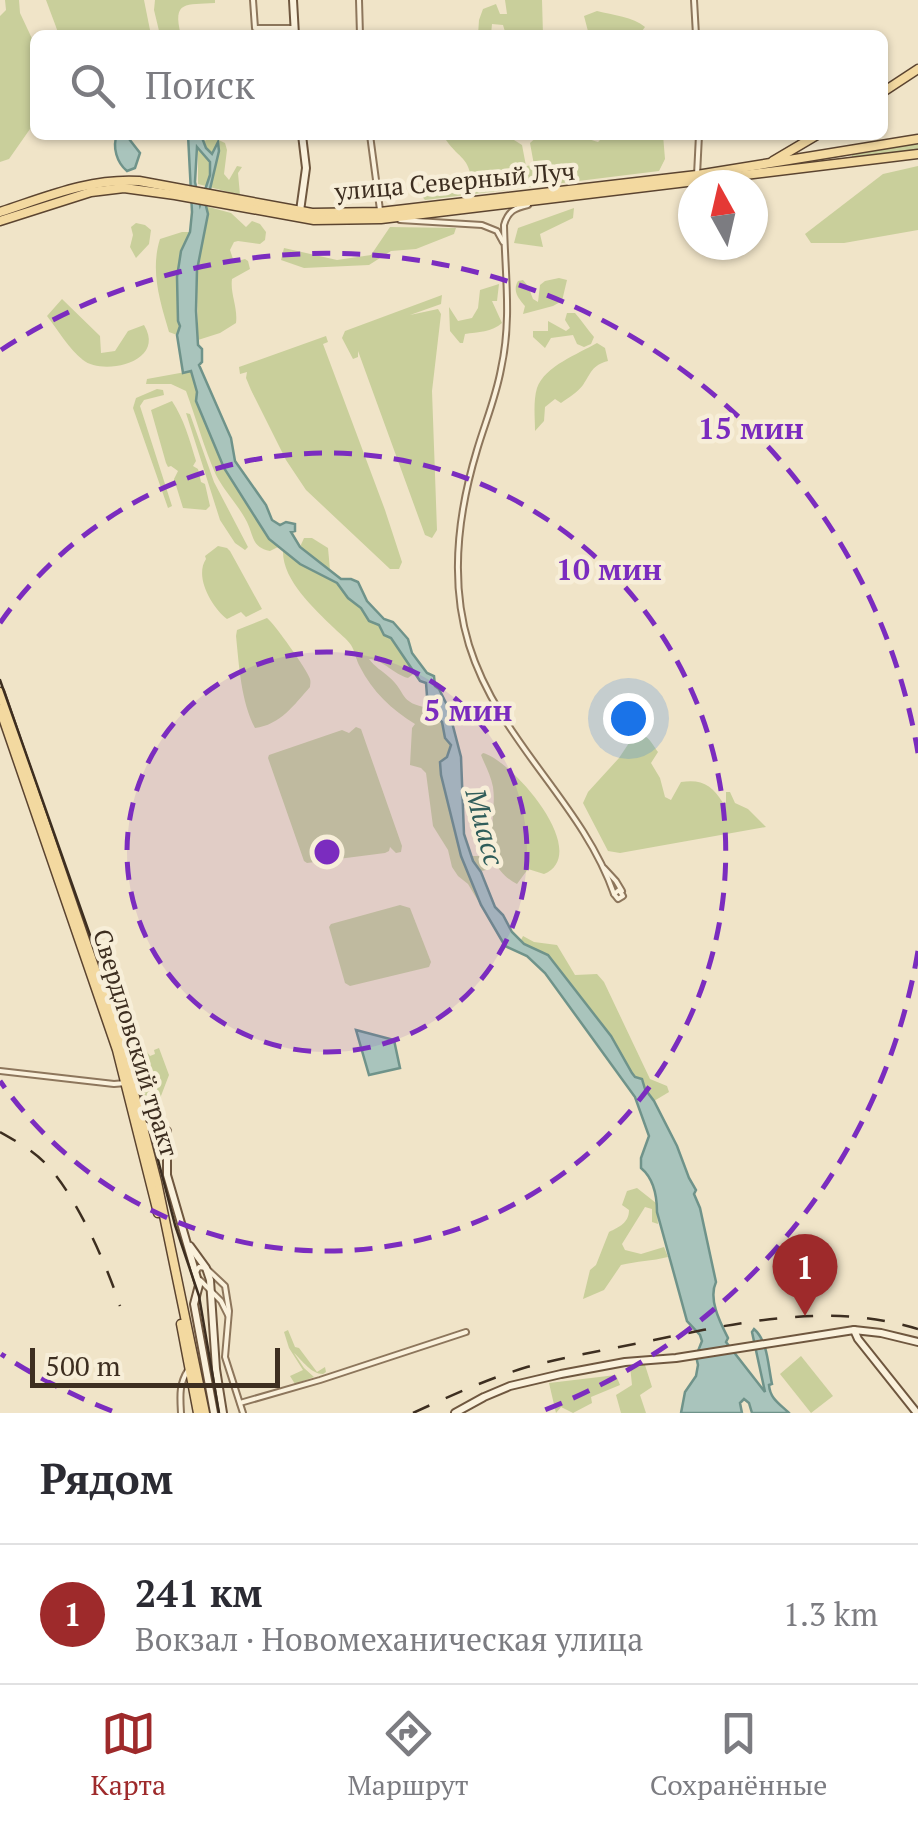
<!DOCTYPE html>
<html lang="ru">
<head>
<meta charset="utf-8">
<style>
	body { margin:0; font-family:"PT Serif",serif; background:#f2f2f3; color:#2b2b33 }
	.compass { position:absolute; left:678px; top:170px; width:90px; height:90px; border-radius:50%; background:#fff; box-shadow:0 2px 8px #0004; rotate:352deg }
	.scale { position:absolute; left:30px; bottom:25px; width:250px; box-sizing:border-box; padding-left:10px; border:5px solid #3d2e20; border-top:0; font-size:28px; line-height:35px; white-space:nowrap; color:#3d2e20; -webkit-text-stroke:8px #f7eed8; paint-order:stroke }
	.you { position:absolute; left:628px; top:718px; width:35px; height:35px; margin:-25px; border:8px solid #fff; border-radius:50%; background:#1a73e8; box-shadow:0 0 0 15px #1a73e833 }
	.badge { display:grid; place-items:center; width:65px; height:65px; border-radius:50%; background:#9e2a2b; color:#fff; font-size:32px; font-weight:700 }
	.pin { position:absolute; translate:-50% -82px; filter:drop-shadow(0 2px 5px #0008) }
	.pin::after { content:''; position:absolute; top:52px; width:35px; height:30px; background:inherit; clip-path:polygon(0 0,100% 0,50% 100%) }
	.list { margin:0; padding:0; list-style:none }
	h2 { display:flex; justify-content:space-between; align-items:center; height:130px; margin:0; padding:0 40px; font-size:42px }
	h2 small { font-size:32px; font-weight:400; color:#7c7c81 }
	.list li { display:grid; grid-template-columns:65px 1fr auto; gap:30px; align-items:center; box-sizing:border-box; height:140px; padding:0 40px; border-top:2px solid #e1e1e2 }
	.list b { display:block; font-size:38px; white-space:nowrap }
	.list p { margin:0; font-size:32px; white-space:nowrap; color:#7c7c81 }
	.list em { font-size:32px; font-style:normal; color:#7c7c81 }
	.icon { flex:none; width:55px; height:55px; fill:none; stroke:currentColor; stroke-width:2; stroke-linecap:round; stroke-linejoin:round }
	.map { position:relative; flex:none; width:918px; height:1413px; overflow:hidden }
	.search { position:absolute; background:#fff; box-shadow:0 2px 8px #0004; left:30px; right:30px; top:30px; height:110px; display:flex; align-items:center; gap:25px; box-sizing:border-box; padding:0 35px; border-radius:15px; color:#7c7c81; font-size:38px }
	.sheet { height:270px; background:#fff }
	nav { display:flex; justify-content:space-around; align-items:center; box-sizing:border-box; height:140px; border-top:2px solid #e1e1e2; background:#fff; font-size:28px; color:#7c7c81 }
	nav a { display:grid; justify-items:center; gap:5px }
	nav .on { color:#9e2a2b }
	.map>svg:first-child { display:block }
	.green { fill:#c9cf9b }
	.water { fill:#a9c4bc; stroke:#6f938a; stroke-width:2.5; fill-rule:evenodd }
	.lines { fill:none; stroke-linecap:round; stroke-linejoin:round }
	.street-casing { stroke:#8d765c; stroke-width:8 }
	.secondary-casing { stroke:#6f573f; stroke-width:10 }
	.primary-casing { stroke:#5b4430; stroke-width:11 }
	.street { stroke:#faf1dc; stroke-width:4 }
	.secondary { stroke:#faf1dc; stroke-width:6 }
	.primary { stroke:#f3d9a0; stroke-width:8 }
	.tram { stroke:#3d2e20; stroke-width:2.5 }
	.rail { stroke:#3d2e20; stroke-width:2.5; stroke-dasharray:18 18; stroke-linecap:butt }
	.ring { fill:none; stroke:#7b2cbf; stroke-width:5; stroke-dasharray:18 12 }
	.labels { text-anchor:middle; stroke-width:9; stroke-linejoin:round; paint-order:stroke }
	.street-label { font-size:25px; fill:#3d2e20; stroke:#f7eed8 }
	.water-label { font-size:28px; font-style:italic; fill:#2f5d5a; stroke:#f7eed8 }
	.centre { fill:#7b2cbf; stroke:#f7eed8; stroke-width:5 }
	.ring-label { font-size:30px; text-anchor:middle; font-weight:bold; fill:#7b2cbf; stroke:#f7eed8; stroke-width:9; stroke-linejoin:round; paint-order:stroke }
</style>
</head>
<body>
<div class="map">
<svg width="918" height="1413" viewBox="0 0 918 1413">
	<rect width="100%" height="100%" fill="#f0e4c8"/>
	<g class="green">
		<path d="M5,0H19L20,13L35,45V128L30,129L9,159L0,162V16L6,10Z"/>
		<path d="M46,0H144L151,35H59Z"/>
		<path d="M155,0H215V3C186,5 172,0 181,35H160L154,10Z"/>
		<path d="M505,0H542L543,35H506L503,25L492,24L491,35H478L479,20L483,9L496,4L500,14H507Z"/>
		<path d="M597,11C613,15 633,17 645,27L639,35H589L584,16Z"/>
		<path d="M201,135H208L225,143L227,150L224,174L229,180L237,166L242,167L238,173L240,195L198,184V149L206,140L203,141Z"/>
		<path d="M448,135H506L522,145L526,166L534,165L530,143L539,135H568L570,139L575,135L598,142L605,135H663L665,159L659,171L425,200L419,193L458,183L466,190L472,184C469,156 460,160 446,140Z"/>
		<path d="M918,141V152L852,157V153Z"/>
		<path d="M918,166V230L844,243H811L805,234L883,174Z"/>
		<path d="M205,206L231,213L246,227L252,221L260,224L266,232L265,240L260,244L238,241L234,242L230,250L234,262L245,259L248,261L250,269L232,279C230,294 238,307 236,323L220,333L198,340L197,270L208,214Z"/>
		<path d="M574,208L573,218L540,234L543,247L514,243L518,228Z"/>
		<path d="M136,223L145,225L151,230L149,244L136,258L130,247L133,235L131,227Z"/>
		<path d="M390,227L456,228L454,234L416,249L391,251L369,265L304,268L281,260L284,248L337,260L371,255Z"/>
		<path d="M182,232H190C183,247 178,261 177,278C177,297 183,316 177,335L169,332C160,301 150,271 160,239Z"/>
		<path d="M559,278L567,280L562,301L553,306L523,314L525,306C519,299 512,291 518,281L523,280L528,286L533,299L538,302L540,285L545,281Z"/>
		<path d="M499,284L497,301H492L502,323C492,332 478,332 465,334L463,343H460L450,331L449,307L458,321L472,318L478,308L480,290Z"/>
		<path d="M442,295L441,304L410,315L438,309L441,314L432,391L437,530L432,538L425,535L358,351V357L353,359L342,338L345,331Z"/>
		<path d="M62,299L100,336L101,353L115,351L128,331L144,325C167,363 102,376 83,360C69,349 58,330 47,316Z"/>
		<path d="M567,313H575C582,321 587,329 594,337L591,344L584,347L577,344L573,335L551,338L545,348L533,337V331H548V321L566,331L570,328L565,320Z"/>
		<path d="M326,336L328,342L323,344L385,510L402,562L399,569H390L306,490L286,460L251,390L246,378L247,372L240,374L239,367Z"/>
		<path d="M597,343L605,348L608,361C592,365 591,373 583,385C578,392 568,398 561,403L555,399L545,407L544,421L535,431C535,418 533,401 537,388C545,366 578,354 597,343Z"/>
		<path d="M191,371L197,392V401L224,468L252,509L261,528L278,547L270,551C252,547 254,537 247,522C239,506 225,492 216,475C204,448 196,418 186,391L171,384H146L147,379Z"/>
		<path d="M157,389L163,390L164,395L144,400L140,406L172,506L168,508L133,408L136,398Z"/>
		<path d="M172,401C184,419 190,441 196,461L193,466L198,469L201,482L205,484L210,506L206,510L183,508L174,479L178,471L171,466L168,467L166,463L151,410Z"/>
		<path d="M186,413L190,414L214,482L248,547L245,550L235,543L220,520Z"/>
		<path d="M304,538H312L328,548L330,570L300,547Z"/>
		<path d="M218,546L227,548L230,551L262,609L246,617L241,612L227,619C212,607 194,577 206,559L205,556Z"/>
		<path d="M283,550L300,564L337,583L348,598L361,608L369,621L379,625L384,635L391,638L416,672L408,678C393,674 384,660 369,659C375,667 381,670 389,677C407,692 398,703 429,708L433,700L436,717L442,722L445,738L451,745L447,758L462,856H479L486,863V870L477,872L471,880L481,905L505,946L468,884L458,876L452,867L448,850L433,826L426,773L421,768L410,765L412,728L415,724C392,710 372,691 360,667C356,660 355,651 351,645C347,639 339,633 334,628C314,608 282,580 283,550Z"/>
		<path d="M267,618C274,623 308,671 310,679C311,682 310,685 310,687C294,705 280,725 255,728C241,702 239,665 236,636L237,630Z"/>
		<path d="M356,727L361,729L402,846L401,852L396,853L390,847L389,851L385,853L307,863L304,861L268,758L269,755L342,730L349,733Z"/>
		<path d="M635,734C648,734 651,742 658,752L651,763L660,778L665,797L671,800L681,782C702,779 712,785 723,803H726V792H730L735,803L748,809L766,827L620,853L608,851L583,803L588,792L619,758Z"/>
		<path d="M483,753C512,760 593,853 544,874L528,869L517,884C476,863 498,821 493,787C491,776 485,765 481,755Z"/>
		<path d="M400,905L410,908L431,962L429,967L350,986L345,983L329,927L331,924Z"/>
		<path d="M523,936L534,942L557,945L575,975L597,974L604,982L650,1079L667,1086L669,1092L654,1101L632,1073L611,1036L548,955L524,944L521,940Z"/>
		<path d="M159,1048L169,1075L151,1122L136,1056L147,1052L150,1056L155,1054L154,1050Z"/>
		<path d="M637,1188L656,1203L658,1224L652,1222V1209L645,1207L622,1244L625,1250L641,1254L664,1247L668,1257C652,1261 637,1261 621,1265L604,1290L583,1299L590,1270L596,1265L609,1232C619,1227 629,1223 629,1210L622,1205L627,1191Z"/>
		<path d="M288,1330L295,1347L299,1348L317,1372L325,1367L326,1372L323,1374C311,1374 303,1361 294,1353L304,1368L314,1377L295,1384L290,1376L303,1370L289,1348L284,1332Z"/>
		<path d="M801,1356L833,1396L811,1413L780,1374Z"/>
		<path d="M645,1365L652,1387L640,1395L646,1413H621L616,1395L632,1385L630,1366Z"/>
		<path d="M616,1375L620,1385L591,1397L592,1403L573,1413L561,1407L556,1413L549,1383Z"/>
	</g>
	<g class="water">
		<path d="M117,135H126L140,153L135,168L127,171C117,163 112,147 117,135Z"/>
		<path d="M188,135H201L206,148L212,154L218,142L219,151L206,206L208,214L197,270L196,311L198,345L202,349V362L199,365L231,438L235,461L266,505L272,520L280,525L286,522L295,524V531L291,532L300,547L341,579H351L358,582L367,601L384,619L393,622L408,639L412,653L427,673L434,676L435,686L439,689L448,707L461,757L464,834L473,861L481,872L495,907L503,915L512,932L524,944L548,955L611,1036L632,1073L635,1077L642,1079L645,1089L654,1101L677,1146L689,1178L696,1190L694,1194L700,1208L716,1282C708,1299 720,1322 728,1338L726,1342L765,1392L752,1332L754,1329C768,1341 768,1366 772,1384L769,1385C770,1399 780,1404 789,1413H752L749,1403L744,1399L740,1403L742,1413H681L685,1392L696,1376L698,1365L696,1356L702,1341L700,1335L687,1321L657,1212C657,1196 653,1178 641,1168V1158L649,1136L635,1097L545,973L527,956L505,946L481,905L461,856L441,775L440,762L447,757L451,745L445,738L442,722L436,717L433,700L427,696L426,683L420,681L391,638L384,635L379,625L369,621L361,608L348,598L337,583L300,564L269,539L224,468L196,401L197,392L191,371L183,373L177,335L180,326L178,321L177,277L181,251L190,232L192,212ZM197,147L210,162V175L200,205L195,182Z"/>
		<path d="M356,1030L394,1040L400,1068L369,1075Z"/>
	</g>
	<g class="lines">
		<defs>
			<g id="street">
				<path d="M253,0L255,28H293"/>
				<path d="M359,0L360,35"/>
				<path d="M694,0L696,35"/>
				<path d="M370,135L380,210"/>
				<path d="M697,175L699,135"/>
				<path d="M528,205C515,208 508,211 504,225C505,274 512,320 501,369C496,397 485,423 477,450C458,513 449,580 469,645C499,742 582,802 614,894"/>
				<path d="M400,220L482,225L497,231L503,242"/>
				<path d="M604,868L616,881L622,891"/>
				<path d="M619,890L623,896L618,899L614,894Z"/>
				<path d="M0,1071L114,1084L126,1083"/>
				<path d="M196,1272L199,1267L206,1268L225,1286L229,1311L225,1357L243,1413"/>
				<path d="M200,1280L221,1301L228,1315"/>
				<path d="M240,1403L320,1380L466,1332"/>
				<path d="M181,1413C180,1396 179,1384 188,1370"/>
			</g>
			<g id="secondary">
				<path d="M293,0L295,35"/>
				<path d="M300,211L306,168L302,135"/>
				<path d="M144,1125L150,1128L162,1126L167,1131V1175L199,1285L194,1304L214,1413"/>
				<path d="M190,1246L206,1268L210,1280L216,1369L223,1413"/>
				<path d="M854,1330L858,1339L917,1413"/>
				<path d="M455,1413L484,1397L510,1386L561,1374L625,1362L676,1358L854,1330L881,1333L918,1342"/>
			</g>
			<g id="primary">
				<path d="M883,92L918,69"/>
				<path d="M773,161L817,135"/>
				<path d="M0,212C46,197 90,178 139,181L312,213L380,212L697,175L918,139"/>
				<path d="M0,221L91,192L124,188L175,195L314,220L381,219L918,154"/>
				<path d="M0,692L124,1054L157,1182L205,1413"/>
				<path d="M0,709L117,1050L158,1213"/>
				<path d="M181,1324L198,1413"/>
			</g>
		</defs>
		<use href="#street" class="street-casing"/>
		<use href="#secondary" class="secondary-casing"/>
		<use href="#primary" class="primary-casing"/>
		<use href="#street" class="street"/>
		<use href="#secondary" class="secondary"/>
		<use href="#primary" class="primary"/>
		<path class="tram" d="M0,680L126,1037L175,1225L199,1296L219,1413"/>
		<g class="rail">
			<path d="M0,1132C16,1141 32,1150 45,1163C75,1193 107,1265 120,1306"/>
			<path d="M413,1413C450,1396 487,1379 527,1367C568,1356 612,1349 654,1340C741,1322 830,1302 918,1329"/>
		</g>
	</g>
	<circle cx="327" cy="852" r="200" fill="#7b2cbf" fill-opacity=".12"/>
	<g class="ring">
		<circle cx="327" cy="852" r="200"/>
		<path d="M0 623A399 399 0 1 1 0 1081"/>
		<path d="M918 951A599 599 0 0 1 542 1411M112 1411A599 599 0 0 1 1 1354M1 350A599 599 0 0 1 918 753"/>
	</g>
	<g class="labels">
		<g class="street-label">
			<text transform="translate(455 181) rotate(-5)" y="9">улица Северный Луч</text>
			<text transform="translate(136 1043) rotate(73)" y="9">Свердловский тракт</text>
		</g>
		<g class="water-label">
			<text transform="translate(485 827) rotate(75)" y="10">Миасс</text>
		</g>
	</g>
	<circle cx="327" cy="852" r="15" class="centre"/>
	<g class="ring-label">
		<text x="751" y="439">15 мин</text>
		<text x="609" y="580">10 мин</text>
		<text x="468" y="721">5 мин</text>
	</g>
</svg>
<svg class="compass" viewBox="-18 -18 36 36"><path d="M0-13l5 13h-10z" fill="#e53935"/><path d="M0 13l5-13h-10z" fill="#7c7c81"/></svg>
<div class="scale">500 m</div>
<div class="you"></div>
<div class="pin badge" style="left:805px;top:1316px">1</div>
<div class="search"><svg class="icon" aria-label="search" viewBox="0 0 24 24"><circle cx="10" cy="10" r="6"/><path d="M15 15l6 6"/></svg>Поиск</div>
</div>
<section class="sheet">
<h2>Рядом<small></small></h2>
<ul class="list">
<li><span class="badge">1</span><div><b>241 км</b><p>Вокзал · Новомеханическая улица</p></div><em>1.3 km</em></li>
</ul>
</section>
<nav>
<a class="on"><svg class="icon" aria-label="map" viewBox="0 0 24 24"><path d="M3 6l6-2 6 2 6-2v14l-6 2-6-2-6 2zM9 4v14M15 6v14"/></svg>Карта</a>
<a><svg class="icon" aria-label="directions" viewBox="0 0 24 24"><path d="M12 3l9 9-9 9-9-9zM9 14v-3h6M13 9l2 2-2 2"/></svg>Маршрут</a>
<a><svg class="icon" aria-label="saved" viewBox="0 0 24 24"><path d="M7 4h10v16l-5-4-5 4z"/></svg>Сохранённые</a>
</nav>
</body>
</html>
